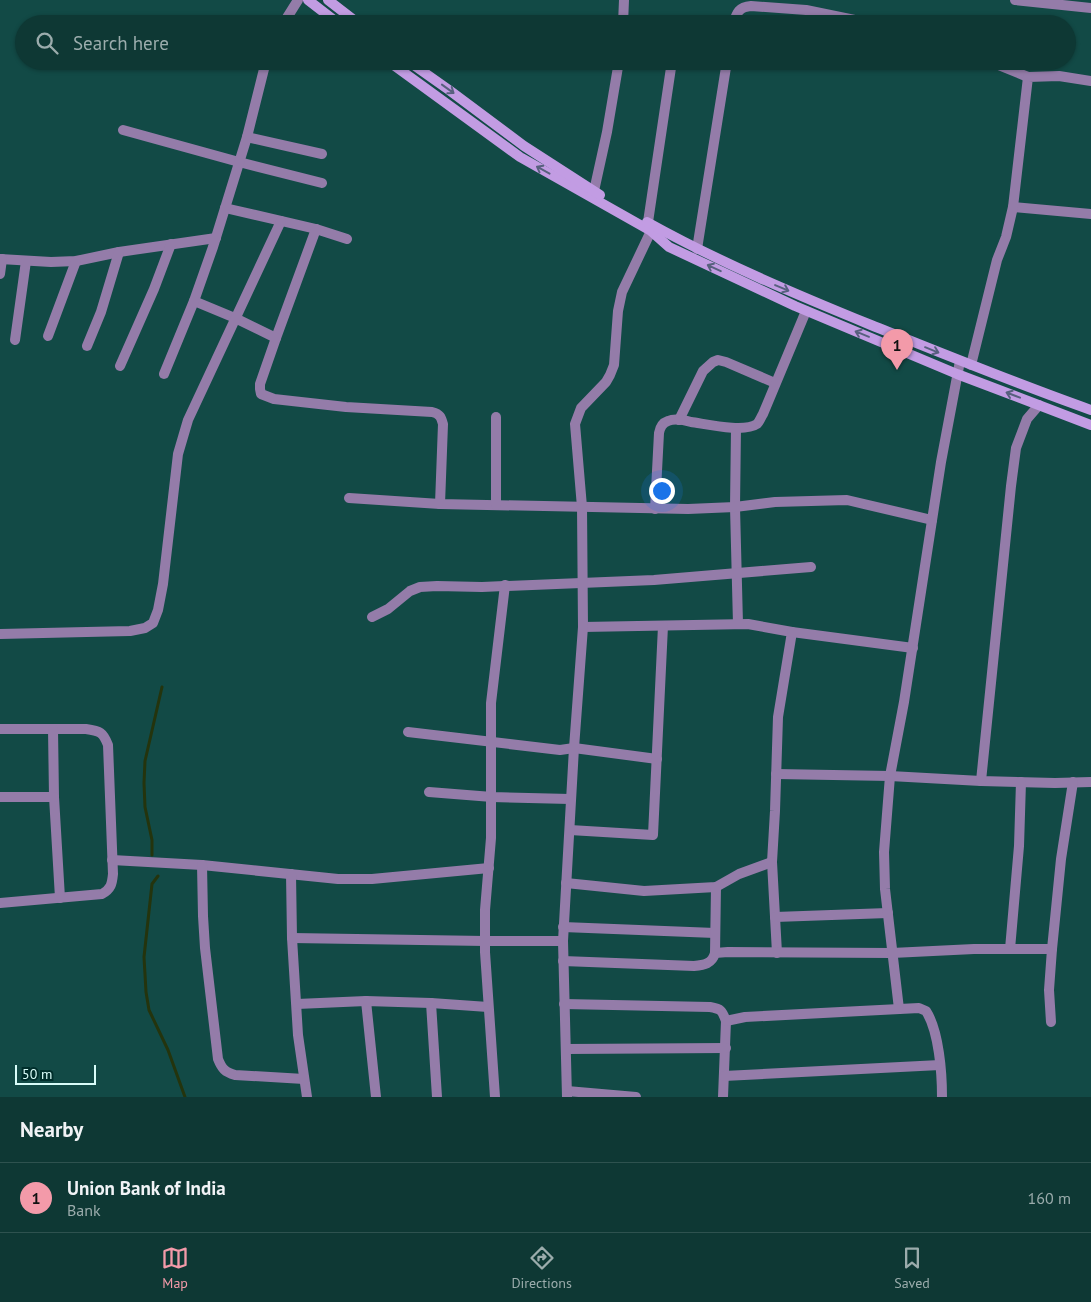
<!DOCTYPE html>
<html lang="en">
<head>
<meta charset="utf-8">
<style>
	body { margin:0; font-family:"PT Sans",sans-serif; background:#173f3c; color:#f1f3f6 }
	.scale { position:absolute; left:15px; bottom:12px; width:81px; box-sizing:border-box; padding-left:5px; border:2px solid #d9fdf9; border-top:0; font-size:14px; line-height:18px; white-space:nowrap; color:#d9fdf9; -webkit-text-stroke:4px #002e2b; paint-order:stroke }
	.you { position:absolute; left:661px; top:490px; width:18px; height:18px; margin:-12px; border:4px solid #fff; border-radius:50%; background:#1a73e8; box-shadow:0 0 0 8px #1a73e833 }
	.badge { display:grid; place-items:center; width:32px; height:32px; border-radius:50%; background:#f39aa9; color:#111; font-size:16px; font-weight:700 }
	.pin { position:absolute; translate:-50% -41px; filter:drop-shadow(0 1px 2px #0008) }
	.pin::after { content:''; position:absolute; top:26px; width:18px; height:15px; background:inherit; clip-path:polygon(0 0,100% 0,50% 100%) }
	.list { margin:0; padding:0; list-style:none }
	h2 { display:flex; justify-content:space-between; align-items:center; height:65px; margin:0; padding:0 20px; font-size:21px }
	h2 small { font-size:16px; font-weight:400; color:#9bacac }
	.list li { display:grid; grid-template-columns:32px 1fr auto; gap:15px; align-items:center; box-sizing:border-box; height:70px; padding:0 20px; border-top:1px solid #2e524f }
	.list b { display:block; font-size:19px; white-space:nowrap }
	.list p { margin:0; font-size:16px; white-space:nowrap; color:#9bacac }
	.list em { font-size:16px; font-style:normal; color:#9bacac }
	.icon { flex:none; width:28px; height:28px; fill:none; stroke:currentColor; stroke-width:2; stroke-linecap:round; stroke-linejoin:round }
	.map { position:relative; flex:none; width:1091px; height:1097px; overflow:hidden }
	.search { position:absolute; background:#0e3834; box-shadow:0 1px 4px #0004; left:15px; right:15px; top:15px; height:55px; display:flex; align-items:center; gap:12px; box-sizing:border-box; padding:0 18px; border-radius:28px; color:#9bacac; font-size:19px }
	.sheet { height:135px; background:#0e3834 }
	nav { display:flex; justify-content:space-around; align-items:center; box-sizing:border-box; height:70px; border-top:1px solid #2e524f; background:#0e3834; font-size:14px; color:#9bacac }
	nav a { display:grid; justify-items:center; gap:2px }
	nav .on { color:#f39aa9 }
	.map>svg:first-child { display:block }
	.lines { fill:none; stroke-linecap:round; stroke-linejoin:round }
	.stream { stroke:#24340d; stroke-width:3 }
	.street { stroke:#947ca9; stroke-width:10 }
	.secondary { stroke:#c29ce3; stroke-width:10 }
	.oneway { stroke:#57607e }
</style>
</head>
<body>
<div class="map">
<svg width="1091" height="1097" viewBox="0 0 1091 1097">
	<rect width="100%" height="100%" fill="#124a46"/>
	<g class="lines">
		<g class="stream">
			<path d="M152,855V840L145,807L144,783L145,761L162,687"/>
			<path d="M158,876L152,884L144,957L146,992L149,1010L168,1050L185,1097"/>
		</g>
		<g class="street">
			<path d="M1015,0L1091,8"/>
			<path d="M283,24L298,0"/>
			<path d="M623,24L624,0"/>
			<path d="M677,24L678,20"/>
			<path d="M733,24C737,12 739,7 751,6L806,10L874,24"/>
			<path d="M989,61L1028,77"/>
			<path d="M123,130L239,162L322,183"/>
			<path d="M247,137L322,154"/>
			<path d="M594,191L607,132L619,61"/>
			<path d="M1013,207L1091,214"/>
			<path d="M225,208L316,229L347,239"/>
			<path d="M648,222L672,61"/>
			<path d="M316,229L276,338L260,384V389L261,394L274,399L346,407L432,412C440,414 441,417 443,424L440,504"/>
			<path d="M697,249L727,61"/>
			<path d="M0,259L51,262L76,261L119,252L216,238"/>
			<path d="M0,274L2,259"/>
			<path d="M194,301L235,318L276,338"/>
			<path d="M48,336L76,261"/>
			<path d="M15,340L26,261"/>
			<path d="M87,346L101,312L119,252"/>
			<path d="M971,365L997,260L1006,237L1013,207L1028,77L1059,76L1091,81"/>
			<path d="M120,366L154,289L171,244"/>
			<path d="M164,374L194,301L213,247L247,137L266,61"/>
			<path d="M679,420L703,371L713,362L718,360L726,362L775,383"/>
			<path d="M736,428L735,507L738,624"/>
			<path d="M349,498L440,504L688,509L735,507L775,502L847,500L932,520"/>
			<path d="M496,505V417"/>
			<path d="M655,509L659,433C660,427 662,423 668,421C675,418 684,420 691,422C706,424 744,433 757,424C760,421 761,417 763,414L806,311"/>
			<path d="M372,617L388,609L410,591L420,587L437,586L482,587L654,580L811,567"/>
			<path d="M583,627L748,624L792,632L778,717L775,811L772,862L777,953"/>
			<path d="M792,632L913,648"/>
			<path d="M0,634L130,631L145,628L153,623L158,610L163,584L178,454L188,420L281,221"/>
			<path d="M0,729H86C100,731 103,732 108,745L113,874C112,884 111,889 102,894L0,903"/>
			<path d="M53,729L54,797L60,898"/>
			<path d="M408,732L560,750L574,748L657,759"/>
			<path d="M776,774L890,776L981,781L1055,783L1091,782"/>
			<path d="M981,781L1011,486L1016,448L1027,419L1039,405"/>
			<path d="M429,792L492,797L570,799"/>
			<path d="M0,797H54"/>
			<path d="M570,830L653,835L663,626"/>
			<path d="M112,860L202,865L338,879H372L489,868"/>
			<path d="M202,865L203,916L205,948L218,1059C222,1069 225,1072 235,1075L304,1079"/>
			<path d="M291,874L292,938L298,1035L307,1097"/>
			<path d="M566,883L644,891L716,887L739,874L772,862"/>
			<path d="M775,917L888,913"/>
			<path d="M563,927L715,933"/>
			<path d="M292,938L485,941H563"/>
			<path d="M1010,949L1019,846L1021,782"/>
			<path d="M715,953L728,952L892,953L974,949H1052"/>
			<path d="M563,961L694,966C704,965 712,964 715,953L716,887"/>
			<path d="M366,1001L376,1097"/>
			<path d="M431,1003L437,1097"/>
			<path d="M297,1004L366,1001L431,1003L488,1007"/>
			<path d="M564,1004L710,1007C721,1009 722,1010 726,1021L723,1097"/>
			<path d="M899,1009L885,889L884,852L890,776L904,702L941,462L960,361"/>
			<path d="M726,1021L745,1017L919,1008L926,1011C939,1031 942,1073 942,1097"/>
			<path d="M1051,1022L1049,990L1052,949L1061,859L1073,782"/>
			<path d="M566,1049L726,1048"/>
			<path d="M724,1076L940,1065"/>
			<path d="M567,1091L636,1097"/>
			<path d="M495,1097L485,952V910L491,838V703L505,585"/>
			<path d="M567,1097L563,941L574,748L583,627L582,507L575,424L581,408L606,382L610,375L614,365L618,311L622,292L651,231"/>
		</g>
		<g class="secondary">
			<path d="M308,0L339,24"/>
			<path d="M328,0L359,24"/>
			<path d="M388,61L520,157L651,231L669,247L795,306L957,374L1091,425"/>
			<path d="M408,61L449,90L524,146L600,195"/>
			<path d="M647,222C719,262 795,294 871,325C944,354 1017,384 1091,410"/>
		</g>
	</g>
	<defs><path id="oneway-shaft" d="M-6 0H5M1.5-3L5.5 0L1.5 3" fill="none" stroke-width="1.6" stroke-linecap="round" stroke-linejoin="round" transform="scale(1.25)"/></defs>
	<g class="oneway">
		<use href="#oneway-shaft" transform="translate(448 89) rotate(36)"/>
		<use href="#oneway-shaft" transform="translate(543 170) rotate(-151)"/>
		<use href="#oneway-shaft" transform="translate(714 268) rotate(-155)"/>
		<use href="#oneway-shaft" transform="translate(782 288) rotate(23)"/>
		<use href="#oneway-shaft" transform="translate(862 334) rotate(-158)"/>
		<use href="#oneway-shaft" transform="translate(932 350) rotate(22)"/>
		<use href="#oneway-shaft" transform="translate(1013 395) rotate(-159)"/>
	</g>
</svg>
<div class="scale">50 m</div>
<div class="you"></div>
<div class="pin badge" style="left:897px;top:370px">1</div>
<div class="search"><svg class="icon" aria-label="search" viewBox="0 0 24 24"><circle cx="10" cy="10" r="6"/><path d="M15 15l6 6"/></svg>Search here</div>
</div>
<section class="sheet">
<h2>Nearby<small></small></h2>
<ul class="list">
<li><span class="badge">1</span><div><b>Union Bank of India</b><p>Bank</p></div><em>160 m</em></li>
</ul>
</section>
<nav>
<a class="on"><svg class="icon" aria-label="map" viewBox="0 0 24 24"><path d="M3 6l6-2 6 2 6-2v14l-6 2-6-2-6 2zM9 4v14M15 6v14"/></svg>Map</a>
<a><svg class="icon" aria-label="directions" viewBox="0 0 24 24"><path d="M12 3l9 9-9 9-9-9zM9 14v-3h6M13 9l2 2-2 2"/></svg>Directions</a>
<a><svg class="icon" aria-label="saved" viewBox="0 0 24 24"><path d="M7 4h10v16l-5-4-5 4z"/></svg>Saved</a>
</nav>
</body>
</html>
